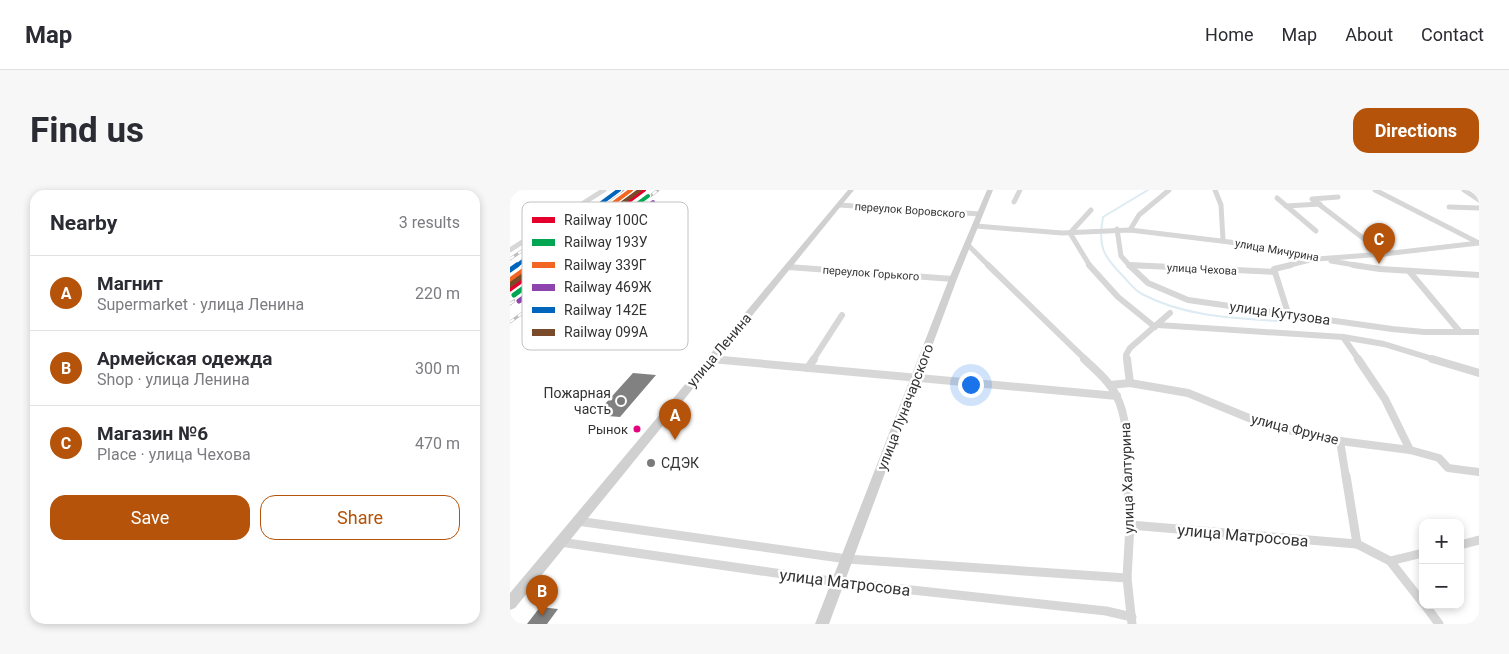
<!DOCTYPE html>
<html lang="en">
<head>
<meta charset="utf-8">
<style>
	body { margin:0; font-family:Roboto,sans-serif; background:#f7f7f7; color:#2b2b33 }
	.controls { position:absolute; right:15px; bottom:15px; display:grid; overflow:hidden; border-radius:10px; box-shadow:0 2px 8px #0003 }
	.controls button { width:45px; height:45px; display:grid; place-items:center; padding:0; border:0; border-bottom:1px solid #e1e1e2; background:#fff; color:#2b2b33; font:25px sans-serif }
	.you { position:absolute; left:460px; top:194px; width:18px; height:18px; margin:-12px; border:4px solid #fff; border-radius:50%; background:#1a73e8; box-shadow:0 0 0 8px #1a73e833 }
	.badge { display:grid; place-items:center; width:32px; height:32px; border-radius:50%; background:#b45309; color:#fff; font-size:16px; font-weight:700 }
	.pin { position:absolute; translate:-50% -41px; filter:drop-shadow(0 1px 2px #0008) }
	.pin::after { content:''; position:absolute; top:26px; width:18px; height:15px; background:inherit; clip-path:polygon(0 0,100% 0,50% 100%) }
	.list { margin:0; padding:0; list-style:none }
	h2 { display:flex; justify-content:space-between; align-items:center; height:65px; margin:0; padding:0 20px; font-size:21px }
	h2 small { font-size:16px; font-weight:400; color:#7c7c81 }
	.list li { display:grid; grid-template-columns:32px 1fr auto; gap:15px; align-items:center; box-sizing:border-box; height:75px; padding:0 20px; border-top:1px solid #e1e1e2 }
	.list b { display:block; font-size:19px; white-space:nowrap }
	.list p { margin:0; font-size:16px; white-space:nowrap; color:#7c7c81 }
	.list em { font-size:16px; font-style:normal; color:#7c7c81 }
	.actions { display:flex; gap:10px; padding:15px 20px }
	.actions a { flex:1; padding:11px 0; border:1px solid #b45309; border-radius:15px; text-align:center; font-size:18px; color:#b45309 }
	.actions .main { background:#b45309; color:#fff }
	.map { position:relative; flex:none; width:969px; height:434px; overflow:hidden; border-radius:15px }
	header { display:flex; align-items:center; gap:30px; box-sizing:border-box; height:70px; padding:0 25px; background:#fff; border-bottom:1px solid #e1e1e2 }
	header strong { font-size:24px }
	nav { display:flex; gap:28px; margin-inline-start:auto; font-size:18px }
	.intro { display:flex; align-items:center; justify-content:space-between; box-sizing:border-box; height:120px; padding:0 30px }
	h1 { margin:0; font-size:35px }
	.button { padding:12px 22px; border-radius:15px; background:#b45309; color:#fff; font-size:18px; font-weight:700 }
	main { display:flex; gap:30px; padding:0 30px }
	aside { flex:1; background:#fff; border-radius:15px; box-shadow:0 2px 8px #0003 }
	.map>svg:first-child { display:block }
	.lines { fill:none; stroke-linecap:round; stroke-linejoin:round }
	.stream { stroke:#ddebf3; stroke-width:2 }
	.building { fill:#818181 }
	.minor-far3 { stroke:#d7d7d7; stroke-width:5 }
	.minor-far2 { stroke:#d7d7d7; stroke-width:6 }
	.minor-far1 { stroke:#d7d7d7; stroke-width:8 }
	.minor { stroke:#d7d7d7; stroke-width:9 }
	.secondary { fill:#d0d0d0; fill-rule:evenodd }
	.rail-casing { stroke:#bebebe; stroke-width:3 }
	.rail { stroke:#fff; stroke-width:2; stroke-dasharray:5; stroke-linecap:butt }
	.rail-1-far1-casing { stroke:#fff; stroke-width:6 }
	.rail-1-casing { stroke:#fff; stroke-width:8 }
	.rail-2-far1-casing { stroke:#fff; stroke-width:6 }
	.rail-2-casing { stroke:#fff; stroke-width:8 }
	.rail-3-far1-casing { stroke:#fff; stroke-width:6 }
	.rail-3-casing { stroke:#fff; stroke-width:8 }
	.rail-4-far1-casing { stroke:#fff; stroke-width:6 }
	.rail-4-casing { stroke:#fff; stroke-width:8 }
	.rail-5-far1-casing { stroke:#fff; stroke-width:6 }
	.rail-5-casing { stroke:#fff; stroke-width:8 }
	.rail-6-far1-casing { stroke:#fff; stroke-width:6 }
	.rail-6-casing { stroke:#fff; stroke-width:8 }
	.rail-1-far1 { stroke:#e4002b; stroke-width:4 }
	.rail-1 { stroke:#e4002b; stroke-width:5 }
	.rail-2-far1 { stroke:#00a651; stroke-width:4 }
	.rail-2 { stroke:#00a651; stroke-width:5 }
	.rail-3-far1 { stroke:#f26522; stroke-width:4 }
	.rail-3 { stroke:#f26522; stroke-width:5 }
	.rail-4-far1 { stroke:#8e44ad; stroke-width:4 }
	.rail-4 { stroke:#8e44ad; stroke-width:5 }
	.rail-5-far1 { stroke:#0065bd; stroke-width:4 }
	.rail-5 { stroke:#0065bd; stroke-width:5 }
	.rail-6-far1 { stroke:#7a4b2a; stroke-width:4 }
	.rail-6 { stroke:#7a4b2a; stroke-width:5 }
	.poi-dot { fill:#7a7a7a; stroke:#fff; stroke-width:2 }
	.bus-dot { fill:#e5007d; stroke:#fff; stroke-width:2 }
	.labels { text-anchor:middle; stroke-width:5; stroke-linejoin:round; paint-order:stroke }
	.far-street-label { font-size:11px; fill:#333; stroke:#fff }
	.bus-label { font-size:13px; fill:#333; stroke:#fff; text-anchor:end }
	.street-label { font-size:14px; fill:#333; stroke:#fff }
	.poi-label { font-size:14px; fill:#333; stroke:#fff; text-anchor:end }
	.near-street-label { font-size:16px; fill:#333; stroke:#fff }
	.key { fill:#fff; stroke:#c2c2c2; stroke-width:1 }
	.key-label { font-size:14px; fill:#333 }
</style>
</head>
<body>
<header>
<strong>Map</strong>
<nav><a>Home</a><a>Map</a><a>About</a><a>Contact</a></nav>
</header>
<div class="intro"><h1>Find us</h1><a class="button">Directions</a></div>
<main>
<aside>
<h2>Nearby<small>3 results</small></h2>
<ul class="list">
<li><span class="badge">A</span><div><b>Магнит</b><p>Supermarket · улица Ленина</p></div><em>220 m</em></li>
<li><span class="badge">B</span><div><b>Армейская одежда</b><p>Shop · улица Ленина</p></div><em>300 m</em></li>
<li><span class="badge">C</span><div><b>Магазин №6</b><p>Place · улица Чехова</p></div><em>470 m</em></li>
</ul>
<div class="actions"><a class="main">Save</a><a>Share</a></div>
</aside>
<div class="map">
<svg width="969" height="434" viewBox="0 0 969 434">
	<rect width="100%" height="100%" fill="#fff"/>
	<g class="lines">
		<path class="stream" d="M638,0L593,27C588,55 592,65 612,85C618,91 624,100 632,104C673,126 721,128 767,131"/>
	</g>
	<g class="building">
		<path d="M123,183L146,185L110,227L85,225Z"/>
		<path d="M30,417L48,419L37,434H17Z"/>
	</g>
	<g class="lines">
		<g class="minor-far3">
			<path d="M705,0L711,15L713,50"/>
			<path d="M865,0L969,53"/>
			<path d="M954,0L969,10"/>
			<path d="M828,7L802,9L874,64"/>
			<path d="M767,8L806,41"/>
			<path d="M504,12L510,0"/>
			<path d="M329,15L470,24"/>
			<path d="M776,16L810,14"/>
			<path d="M939,17L969,18"/>
			<path d="M466,36L552,43L620,40L744,55L807,69L874,64L969,53"/>
			<path d="M607,39L611,66L620,76"/>
			<path d="M620,40L629,25L659,0"/>
			<path d="M458,55L479,76"/>
			<path d="M0,60L94,0"/>
			<path d="M821,71L851,76"/>
			<path d="M619,75L637,76"/>
			<path d="M580,76L560,43L581,20"/>
			<path d="M776,76L804,69"/>
		</g>
		<g class="minor-far2">
			<path d="M478,75L576,170"/>
			<path d="M579,75L608,107L645,137"/>
			<path d="M619,75L638,93L678,110L882,139L914,142H969"/>
			<path d="M619,75L765,82"/>
			<path d="M843,75L870,79L969,85"/>
			<path d="M278,77L443,89"/>
			<path d="M899,81L950,142"/>
			<path d="M778,123L764,79L781,75"/>
			<path d="M648,135L833,147L874,154L926,170"/>
			<path d="M833,147L849,170"/>
			<path d="M201,169L212,170"/>
			<path d="M303,170L332,125"/>
			<path d="M617,170L616,165L620,158L660,123"/>
		</g>
		<g class="minor-far1">
			<path d="M201,169L607,206"/>
			<path d="M574,169C586,180 600,192 607,207C619,231 616,262 617,288"/>
			<path d="M617,169L620,193"/>
			<path d="M848,169L875,209L900,260"/>
			<path d="M922,169L969,183"/>
			<path d="M298,178L304,169"/>
			<path d="M600,195L620,193L678,203L756,235L830,251L900,260L929,268L938,278L969,282"/>
			<path d="M830,251L836,288"/>
		</g>
		<g class="minor">
			<path d="M617,286L620,335L617,388L622,434"/>
			<path d="M836,286L847,354"/>
			<path d="M67,331L337,369L617,388"/>
			<path d="M620,335L847,354L880,371L913,413"/>
			<path d="M50,352L328,392L596,421L622,427"/>
			<path d="M950,355L969,350"/>
			<path d="M880,371L913,363"/>
			<path d="M915,415L929,434"/>
		</g>
		<g class="secondary">
			<path d="M338,0H344L5,418L0,420V403Z"/>
			<path d="M477,0H483L447,89L319,434H305L439,89Z"/>
		</g>
		<defs>
			<g id="rail">
				<path d="M0,69L76,17"/>
				<path d="M0,80L113,0"/>
				<path d="M0,92L126,0"/>
				<path d="M0,103L70,51"/>
				<path d="M0,114L148,0"/>
				<path d="M0,132L39,104L126,34"/>
			</g>
		</defs>
		<use href="#rail" class="rail-casing"/>
		<use href="#rail" class="rail"/>
		<defs>
			<path id="rail-1-far1" d="M31,76L134,0"/>
			<path id="rail-1" d="M0,99L33,75"/>
			<path id="rail-2-far1" d="M43,76L138,6"/>
			<path id="rail-2" d="M4,105L45,75"/>
			<path id="rail-3-far1" d="M19,76L121,0"/>
			<path id="rail-3" d="M0,90L21,75"/>
			<path id="rail-4-far1" d="M57,76L143,12"/>
			<path id="rail-4" d="M9,111L58,75"/>
			<path id="rail-5-far1" d="M6,76L109,0"/>
			<path id="rail-5" d="M0,80L7,75"/>
			<path id="rail-6-far1" d="M26,76L130,0"/>
			<path id="rail-6" d="M0,95L28,75"/>
		</defs>
		<use href="#rail-1-far1" class="rail-1-far1-casing"/>
		<use href="#rail-1" class="rail-1-casing"/>
		<use href="#rail-2-far1" class="rail-2-far1-casing"/>
		<use href="#rail-2" class="rail-2-casing"/>
		<use href="#rail-3-far1" class="rail-3-far1-casing"/>
		<use href="#rail-3" class="rail-3-casing"/>
		<use href="#rail-4-far1" class="rail-4-far1-casing"/>
		<use href="#rail-4" class="rail-4-casing"/>
		<use href="#rail-5-far1" class="rail-5-far1-casing"/>
		<use href="#rail-5" class="rail-5-casing"/>
		<use href="#rail-6-far1" class="rail-6-far1-casing"/>
		<use href="#rail-6" class="rail-6-casing"/>
		<use href="#rail-1-far1" class="rail-1-far1"/>
		<use href="#rail-1" class="rail-1"/>
		<use href="#rail-2-far1" class="rail-2-far1"/>
		<use href="#rail-2" class="rail-2"/>
		<use href="#rail-3-far1" class="rail-3-far1"/>
		<use href="#rail-3" class="rail-3"/>
		<use href="#rail-4-far1" class="rail-4-far1"/>
		<use href="#rail-4" class="rail-4"/>
		<use href="#rail-5-far1" class="rail-5-far1"/>
		<use href="#rail-5" class="rail-5"/>
		<use href="#rail-6-far1" class="rail-6-far1"/>
		<use href="#rail-6" class="rail-6"/>
	</g>
	<g class="poi-dot">
		<circle cx="111" cy="211" r="5"/>
		<circle cx="141" cy="273" r="5"/>
	</g>
	<circle class="bus-dot" cx="127" cy="239" r="4.5"/>
	<g class="labels">
		<g class="far-street-label">
			<text transform="translate(400 20) rotate(4)" y="4">переулок Воровского</text>
			<text transform="translate(767 60) rotate(10)" y="4">улица Мичурина</text>
			<text transform="translate(692 79) rotate(3)" y="4">улица Чехова</text>
			<text transform="translate(361 83) rotate(4)" y="4">переулок Горького</text>
		</g>
		<g class="bus-label">
			<text x="118" y="244">Рынок</text>
		</g>
		<g class="street-label">
			<text transform="translate(770 123) rotate(8)" y="5">улица Кутузова</text>
			<text transform="translate(209 160) rotate(-50)" y="5">улица Ленина</text>
			<text transform="translate(395 217) rotate(-69)" y="5">улица Луначарского</text>
			<text transform="translate(785 239) rotate(14)" y="5">улица Фрунзе</text>
			<text transform="translate(617 288) rotate(-92)" y="5">улица Халтурина</text>
		</g>
		<g class="poi-label">
			<text x="101" y="208">Пожарная<tspan x="101" dy="16">часть</tspan></text>
			<text x="151" y="278" text-anchor="start">СДЭК</text>
		</g>
		<g class="near-street-label">
			<text transform="translate(733 345) rotate(5)" y="6">улица Матросова</text>
			<text transform="translate(335 392) rotate(7)" y="6">улица Матросова</text>
		</g>
	</g>
	<rect x="12" y="12" width="166" height="148" rx="8" class="key"/>
	<rect x="22" y="27" width="23" height="6" fill="#e4002b"/>
	<rect x="22" y="49" width="23" height="7" fill="#00a651"/>
	<rect x="22" y="72" width="23" height="6" fill="#f26522"/>
	<rect x="22" y="94" width="23" height="7" fill="#8e44ad"/>
	<rect x="22" y="117" width="23" height="6" fill="#0065bd"/>
	<rect x="22" y="139" width="23" height="7" fill="#7a4b2a"/>
	<g class="key-label">
		<text x="54" y="35">Railway 100C</text>
		<text x="54" y="57">Railway 193У</text>
		<text x="54" y="80">Railway 339Г</text>
		<text x="54" y="102">Railway 469Ж</text>
		<text x="54" y="125">Railway 142Е</text>
		<text x="54" y="147">Railway 099А</text>
	</g>
</svg>
<div class="controls">
<button>+</button>
<button>−</button>
</div>
<div class="you"></div>
<div class="pin badge" style="left:165px;top:250px">A</div>
<div class="pin badge" style="left:32px;top:426px">B</div>
<div class="pin badge" style="left:869px;top:74px">C</div>
</div>
</main>
</body>
</html>
